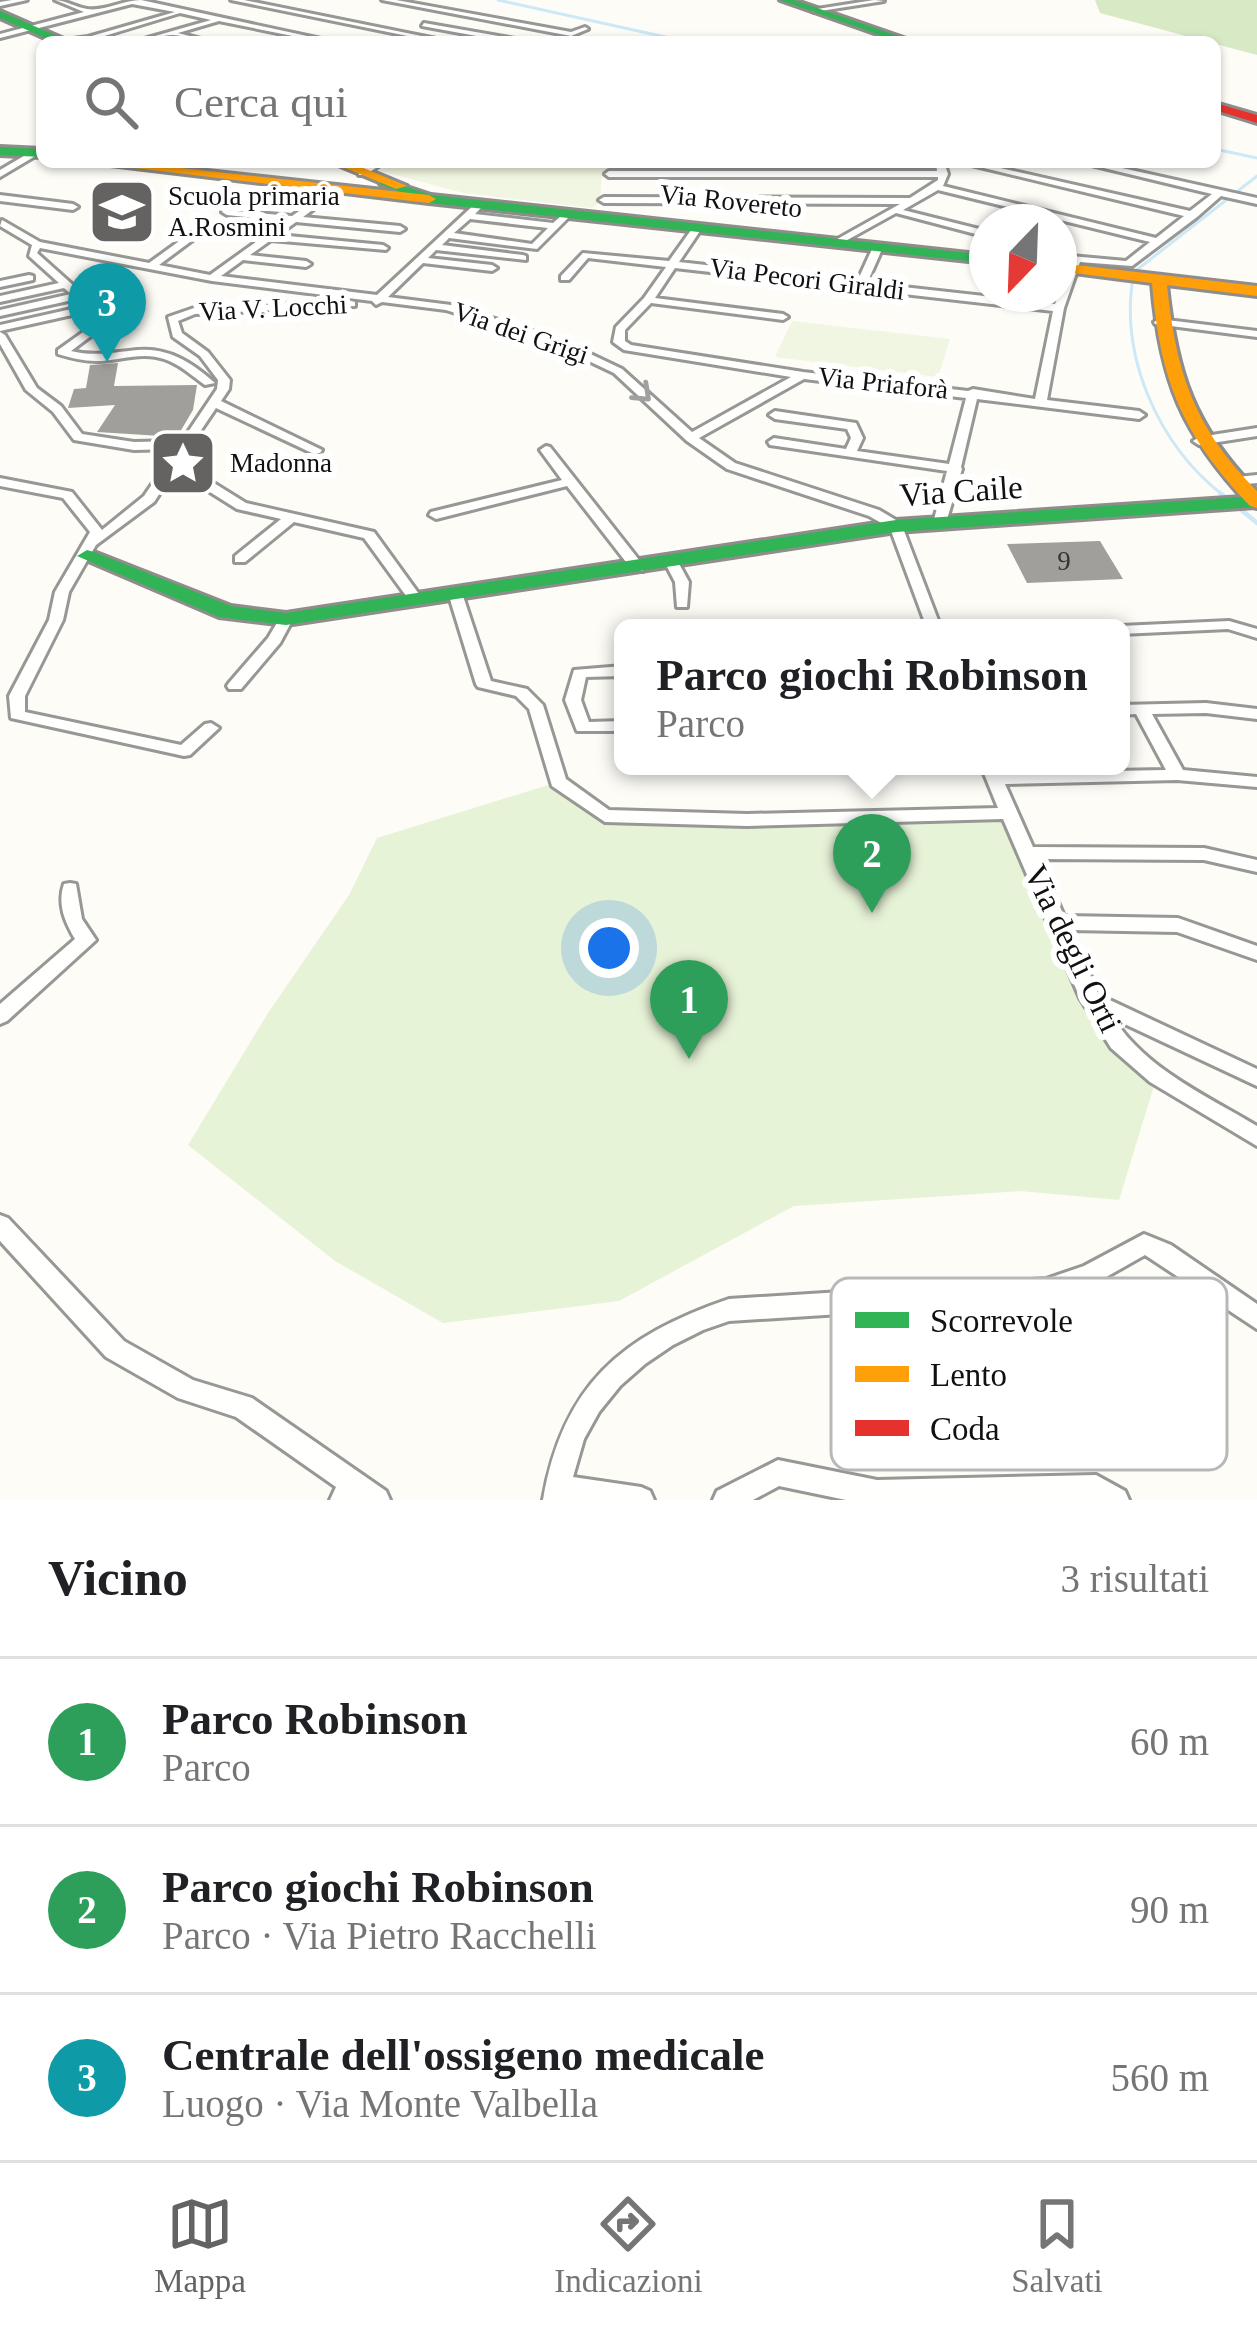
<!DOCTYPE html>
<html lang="it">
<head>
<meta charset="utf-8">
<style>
	body { margin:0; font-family:"Times New Roman",serif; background:#f2f2f2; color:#202124 }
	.compass { position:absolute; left:969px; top:204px; width:108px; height:108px; border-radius:50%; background:#fff; box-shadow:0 3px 9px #0004; rotate:203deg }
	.you { position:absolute; left:609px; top:948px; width:42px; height:42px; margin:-30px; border:9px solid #fff; border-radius:50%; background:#1a73e8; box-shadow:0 0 0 18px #1a73e833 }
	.badge { display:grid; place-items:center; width:78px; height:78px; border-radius:50%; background:#646362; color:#fff; font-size:39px; font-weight:700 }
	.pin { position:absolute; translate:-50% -99px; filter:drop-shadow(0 3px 6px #0008) }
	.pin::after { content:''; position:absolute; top:63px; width:42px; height:36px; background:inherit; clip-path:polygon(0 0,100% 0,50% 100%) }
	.popup { position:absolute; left:614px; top:619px; width:516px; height:156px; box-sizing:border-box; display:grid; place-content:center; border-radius:18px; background:#fff; filter:drop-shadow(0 3px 9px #0005); font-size:39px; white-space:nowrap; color:#757577 }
	.popup b { font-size:45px; color:#202124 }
	.popup::after { content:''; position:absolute; left:50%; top:100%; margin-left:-24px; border:24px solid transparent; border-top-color:#fff }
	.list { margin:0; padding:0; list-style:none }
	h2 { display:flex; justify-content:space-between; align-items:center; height:156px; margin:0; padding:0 48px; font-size:51px }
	h2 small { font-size:39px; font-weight:400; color:#757577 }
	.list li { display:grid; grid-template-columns:78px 1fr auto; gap:36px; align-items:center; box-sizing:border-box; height:168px; padding:0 48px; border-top:3px solid #e0e0e0 }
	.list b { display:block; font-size:45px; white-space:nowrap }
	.list p { margin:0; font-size:39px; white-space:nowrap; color:#757577 }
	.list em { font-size:39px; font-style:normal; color:#757577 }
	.icon { flex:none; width:66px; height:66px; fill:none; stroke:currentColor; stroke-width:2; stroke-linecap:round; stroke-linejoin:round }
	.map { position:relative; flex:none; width:1257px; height:1500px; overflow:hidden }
	.search { position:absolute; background:#fff; box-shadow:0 3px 9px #0004; left:36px; right:36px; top:36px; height:132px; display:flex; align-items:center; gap:30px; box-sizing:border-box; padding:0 42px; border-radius:18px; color:#757577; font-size:45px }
	.sheet { height:660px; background:#fff }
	nav { display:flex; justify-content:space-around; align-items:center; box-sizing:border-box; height:168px; border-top:3px solid #e0e0e0; background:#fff; font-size:33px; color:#757577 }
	nav a { display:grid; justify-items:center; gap:6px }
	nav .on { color:#646362 }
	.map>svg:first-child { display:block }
	.green { fill:#e7f3d7 }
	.forest { fill:#d8eac5 }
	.pitch { fill:#f0f6e1 }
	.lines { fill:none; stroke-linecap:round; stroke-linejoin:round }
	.stream-far1 { stroke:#cde8f7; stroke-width:3 }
	.stream { stroke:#cde8f7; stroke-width:4.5 }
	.canal { fill:#cde8f7; fill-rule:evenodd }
	.building { fill:#a19f9c }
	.street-casing { stroke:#979795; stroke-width:6 }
	.fast-casing { stroke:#8e8d8b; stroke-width:6 }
	.slow-casing { stroke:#8e8d8b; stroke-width:6 }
	.jam-casing { stroke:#8e8d8b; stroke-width:6 }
	.street { fill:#fffffe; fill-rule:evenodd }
	.fast { fill:#30b455; fill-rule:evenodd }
	.slow { fill:#ff9f0a; fill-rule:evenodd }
	.jam { fill:#e5322d; fill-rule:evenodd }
	.oneway { stroke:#a0a09f }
	.labels { text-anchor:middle; stroke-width:12; stroke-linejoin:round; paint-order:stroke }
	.far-poi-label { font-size:27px; fill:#111; stroke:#fff; text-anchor:start }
	.far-street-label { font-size:27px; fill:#111; stroke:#fff }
	.number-label { font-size:27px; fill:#353434 }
	.street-label { font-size:33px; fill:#111; stroke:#fff }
	.key { fill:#fff; stroke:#b8b8b8; stroke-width:3 }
	.key-label { font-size:33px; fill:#111 }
</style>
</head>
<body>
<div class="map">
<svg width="1257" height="1500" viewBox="0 0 1257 1500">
	<rect width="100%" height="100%" fill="#fdfcf7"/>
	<path class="green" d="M558,782L605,816L678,826L903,822L1011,813L1090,998L1157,1076L1119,1200L1020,1191L794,1206L619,1301L443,1323L335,1261L188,1145L268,1013L349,895L377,838Z"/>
	<path class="forest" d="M1095,0H1257V55L1100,13Z"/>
	<g class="pitch">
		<path d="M393,162H640L602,173L600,202L592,208L464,193L380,171Z"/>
		<path d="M792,321L949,339H950L938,377L775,357Z"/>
	</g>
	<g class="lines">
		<g class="stream-far1">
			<path d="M498,0L688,42"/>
			<path d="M1215,149L1257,158"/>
			<path d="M1224,496C1158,445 1118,355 1134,272L1257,176"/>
		</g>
		<g class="stream">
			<path d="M1220,493L1229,500"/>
			<path d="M1238,507L1257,523"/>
		</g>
		<path class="canal" d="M1215,107L1257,120V126L1215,113Z"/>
	</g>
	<g class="building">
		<path d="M118,363L114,386L197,385L193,410L177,437L97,432L115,405L68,408L74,389L86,388L90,365Z"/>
		<path d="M1100,541L1123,579L1027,583L1007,544Z"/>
	</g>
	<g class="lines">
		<defs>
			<g id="street">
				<path d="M12,0H27L0,6V2Z"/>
				<path d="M55,0C67,1 75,7 87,9C103,12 123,0 141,0L335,42H322L219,21L178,33L212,42C199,42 186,36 173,35C161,35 147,42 134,42L211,20L180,13L88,41H58L88,37L175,12L132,4L0,38V34L84,12Z"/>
				<path d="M231,0H244L451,42H437Z"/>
				<path d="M382,0H396L571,32L585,27L588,29L571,36Z"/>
				<path d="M874,0L884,1L814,12L811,10Z"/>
				<path d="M424,23L521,40L524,42H509L422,26Z"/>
				<path d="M34,150L37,155L0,177V170Z"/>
				<path d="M375,162H385L365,175H359V171Z"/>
				<path d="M936,162H944L948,174L943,186L1156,238L1184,216L959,162H974L1190,211L1212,194L1079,162H1095L1257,198V204L1221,196L1197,217L1132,266L1080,262L1064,308L1047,400L1139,411L1145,415L1139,419L977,399L961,467L962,469L945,526H935L933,523L947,471L770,445L768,442L774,438L846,449L851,438L847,429L775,419L769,415L775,411L856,423L863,438L857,451L949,464L966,398L804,379L699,438L735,463L879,510L901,523L941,628H927L890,528L869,516L727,469L687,441L614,373L553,344L446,310L382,302L376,305L372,301L212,281L40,248L37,253L112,320L71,351C94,357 114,352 138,350C168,347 193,363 215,383L205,385C192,376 180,364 164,359C142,351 119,361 96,361C83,361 71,358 58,354V350L100,320L90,311L0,331V325L85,306L77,299L0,316V310L71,294L64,288L0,302V296L59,283L29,256L32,245L0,226L2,220L40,242L149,263L196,229H202V233L159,265L210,275L285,221L227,215L222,212L224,210L292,216L335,186L338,187V191L303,217L400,226L405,229L400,232L296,222L278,235L383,245L388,248L386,250L271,240L250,255L306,261L311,264L306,267L243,260L221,276L377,295L477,202L485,204L475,214L553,223L568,210L573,213L537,249L449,238L442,245L523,255L526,256V260L436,250L428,258L492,265L497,268L492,271L423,263L388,297L451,305L561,340L622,369L692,432L791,377L624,350L613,342L616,327L644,298L666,267L588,258L569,280H561V276L583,253L669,261L694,226L697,225L702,228L679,262L857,282L873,247L878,244L883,247L867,283L1055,304L1070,262L1059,258V251L1071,256L1126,261L1150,242L938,190L903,210L987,231V237L896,213L840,244L832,242L900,204L604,203L599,200L604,197L910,198L938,180V177H609L605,174L609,171H937ZM470,219L548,228L532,244L454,233ZM675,268L1053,311L1035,399L973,389L968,391L803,372L631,345L625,341V330L651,303L783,320L788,317L783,314L655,298Z"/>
				<path d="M0,195L73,204L78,207L73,210L0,201Z"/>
				<path d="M29,275L33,276V280L0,287V281Z"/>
				<path d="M351,301L355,302V306L195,314L178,321L182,333L208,352L230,380L229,389L221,401L322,450L320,453H312L216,408L193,442L195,445L189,449L180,462L246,503L374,532L424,601L422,604H412L364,538L294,522L245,562H235V556L281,519L237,509L175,470L154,502L96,545L69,592L63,620L25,696V712L181,745L205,724L211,723L219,728L190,755L184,756L11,718L9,696L49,620L55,592L90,532L63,498L0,486V478L72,492L102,530L144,496L176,449L134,450L74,440L53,412L26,390L0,344V332L5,335L37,388L61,406L82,434L134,442L182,441L217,389L218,380L200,356L173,337L168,317L194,308Z"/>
				<path d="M1159,319L1257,331V337L1155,324L1154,322Z"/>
				<path d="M1257,428V436L1199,445L1193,441L1199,437Z"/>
				<path d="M546,446L550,447L643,565V571H633L567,486L436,519L429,515L431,512L562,480L540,450Z"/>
				<path d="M1257,475V483L1237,485L1231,481L1237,477Z"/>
				<path d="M672,559L677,560L689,582L687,607H677L675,582L665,563Z"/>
				<path d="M456,592L463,596L491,681L527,689L543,705L566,779L609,810L747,814L998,808L981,766H997L1001,773L1166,770L1136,714L1121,715V705L1206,703L1257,709V719L1206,713L1152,714L1183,770L1257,777V787L1177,780L1005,784L1033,847L1204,848L1257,860V872L1204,860L1039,859L1064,916L1178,918L1257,946V960L1177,932L1070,930L1099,995L1257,1069V1086L1114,1019C1146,1069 1207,1096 1257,1126V1146L1150,1082L1111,1048L1080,998L1003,819L747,826L605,822L552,786L529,709L516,696L478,687L476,684L449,596Z"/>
				<path d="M286,615L293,619L280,643L241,689H229L227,686L229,683L268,638L281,616Z"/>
				<path d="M1229,621L1257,629V638L1228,629L1121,634V628H1115L1121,626Z"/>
				<path d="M623,666V676L586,677L581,700L589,722L623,721V731H577L565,700L574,670Z"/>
				<path d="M70,883L76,884L82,919L96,940L7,1021L0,1024V1004L75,939C65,922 57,904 64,884Z"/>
				<path d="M0,1215L8,1218L124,1341L193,1380L252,1398L386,1491L390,1500H330L336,1487L236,1417L178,1398L106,1357L0,1241Z"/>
				<path d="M1144,1234L1171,1245L1257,1304V1329L1145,1255L1099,1281L1046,1301L729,1321L703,1330L673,1345L645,1364L620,1386L599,1412L584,1439L573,1477L641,1487L650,1491L654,1500H543C563,1385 621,1336 729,1299L1046,1279L1084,1266Z"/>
				<path d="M778,1460L877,1480L1096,1475L1125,1491L1129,1500H846L779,1486L753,1500H713L717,1491Z"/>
			</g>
			<g id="fast">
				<path d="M780,0H794L915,42H900Z"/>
				<path d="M0,11L66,40L67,42H54L0,18Z"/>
				<path d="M0,147L42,149V157L0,155Z"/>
				<path d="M380,178L431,195L987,255V263L429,203L380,184Z"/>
				<path d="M1257,496L1255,507L896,532L286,625L219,617L77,556L87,550L94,552L231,606L286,613L896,520Z"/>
			</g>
			<g id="slow">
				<path d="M85,162H125L429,195L436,199L429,203Z"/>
				<path d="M331,162H349L407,186L396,189Z"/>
				<path d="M1059,263L1257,286V296L1167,285C1176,373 1194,427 1257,491V508L1250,506C1182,434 1160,381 1152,283L1059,271Z"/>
			</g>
			<path id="jam" d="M1215,103L1257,115V123L1215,110Z"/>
		</defs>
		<use href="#street" class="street-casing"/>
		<use href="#fast" class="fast-casing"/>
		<use href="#slow" class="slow-casing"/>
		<use href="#jam" class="jam-casing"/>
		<use href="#street" class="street"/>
		<use href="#fast" class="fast"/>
		<use href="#slow" class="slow"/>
		<use href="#jam" class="jam"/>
	</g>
	<defs><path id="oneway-chevron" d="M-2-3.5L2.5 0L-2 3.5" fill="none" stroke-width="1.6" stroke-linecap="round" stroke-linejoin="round" transform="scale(3)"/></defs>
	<use class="oneway" href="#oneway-chevron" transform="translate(643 394) rotate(43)"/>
	<defs>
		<symbol id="school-square" viewBox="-11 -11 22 22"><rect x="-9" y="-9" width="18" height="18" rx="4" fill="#646362" stroke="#fff"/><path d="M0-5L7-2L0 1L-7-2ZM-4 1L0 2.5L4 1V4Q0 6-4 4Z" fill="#fff"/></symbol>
		<symbol id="sight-square" viewBox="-11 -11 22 22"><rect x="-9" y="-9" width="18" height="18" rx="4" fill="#646362" stroke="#fff"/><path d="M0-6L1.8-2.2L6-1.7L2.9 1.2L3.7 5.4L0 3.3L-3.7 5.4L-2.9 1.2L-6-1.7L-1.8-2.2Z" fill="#fff"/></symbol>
	</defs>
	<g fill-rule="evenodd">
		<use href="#school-square" x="84" y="174" width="76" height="76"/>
		<use href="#sight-square" x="145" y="425" width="76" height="76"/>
	</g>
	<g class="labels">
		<g class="far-poi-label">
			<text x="168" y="205">Scuola primaria<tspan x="168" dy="31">A.Rosmini</tspan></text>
			<text x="230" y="472">Madonna</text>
		</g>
		<g class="far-street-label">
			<text transform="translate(731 201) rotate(6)" y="9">Via Rovereto</text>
			<text transform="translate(807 279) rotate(7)" y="9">Via Pecori Giraldi</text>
			<text transform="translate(273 308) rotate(-3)" y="9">Via V. Locchi</text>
			<text transform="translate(521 333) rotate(19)" y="9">Via dei Grigi</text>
			<text transform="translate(883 383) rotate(6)" y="9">Via Priaforà</text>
		</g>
		<g class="number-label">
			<text x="1064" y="570">9</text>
		</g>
		<g class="street-label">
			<text transform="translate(961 490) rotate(-4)" y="12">Via Caile</text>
			<text transform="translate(1074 948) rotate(64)" y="12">Via degli Orti</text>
		</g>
	</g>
	<rect x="831" y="1278" width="396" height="192" rx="18" class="key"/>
	<rect x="855" y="1312" width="54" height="16" fill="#30b455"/>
	<rect x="855" y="1366" width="54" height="16" fill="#ff9f0a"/>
	<rect x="855" y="1420" width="54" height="16" fill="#e5322d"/>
	<g class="key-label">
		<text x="930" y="1332">Scorrevole</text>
		<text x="930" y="1386">Lento</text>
		<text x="930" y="1440">Coda</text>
	</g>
</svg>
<svg class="compass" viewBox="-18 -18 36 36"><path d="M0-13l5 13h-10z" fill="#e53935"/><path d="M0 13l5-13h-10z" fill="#757577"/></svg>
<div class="you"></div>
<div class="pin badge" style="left:689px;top:1059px;background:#2e9e5b">1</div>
<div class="pin badge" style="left:872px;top:913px;background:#2e9e5b">2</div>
<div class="popup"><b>Parco giochi Robinson</b>Parco</div>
<div class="pin badge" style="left:107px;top:362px;background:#0f9aa8">3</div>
<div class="search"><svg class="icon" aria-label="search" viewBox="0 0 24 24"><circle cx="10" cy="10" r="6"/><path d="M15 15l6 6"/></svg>Cerca qui</div>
</div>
<section class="sheet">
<h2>Vicino<small>3 risultati</small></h2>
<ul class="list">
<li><span class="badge" style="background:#2e9e5b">1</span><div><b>Parco Robinson</b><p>Parco</p></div><em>60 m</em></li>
<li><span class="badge" style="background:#2e9e5b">2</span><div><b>Parco giochi Robinson</b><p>Parco · Via Pietro Racchelli</p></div><em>90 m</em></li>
<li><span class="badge" style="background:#0f9aa8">3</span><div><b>Centrale dell'ossigeno medicale</b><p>Luogo · Via Monte Valbella</p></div><em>560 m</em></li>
</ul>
</section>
<nav>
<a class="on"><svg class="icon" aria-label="map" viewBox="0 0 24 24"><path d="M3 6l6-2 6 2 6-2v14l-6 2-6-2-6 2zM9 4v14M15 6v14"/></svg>Mappa</a>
<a><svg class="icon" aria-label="directions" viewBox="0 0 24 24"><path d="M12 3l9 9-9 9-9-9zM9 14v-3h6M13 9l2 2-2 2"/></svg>Indicazioni</a>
<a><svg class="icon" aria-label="saved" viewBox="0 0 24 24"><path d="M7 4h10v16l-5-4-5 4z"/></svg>Salvati</a>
</nav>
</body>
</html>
